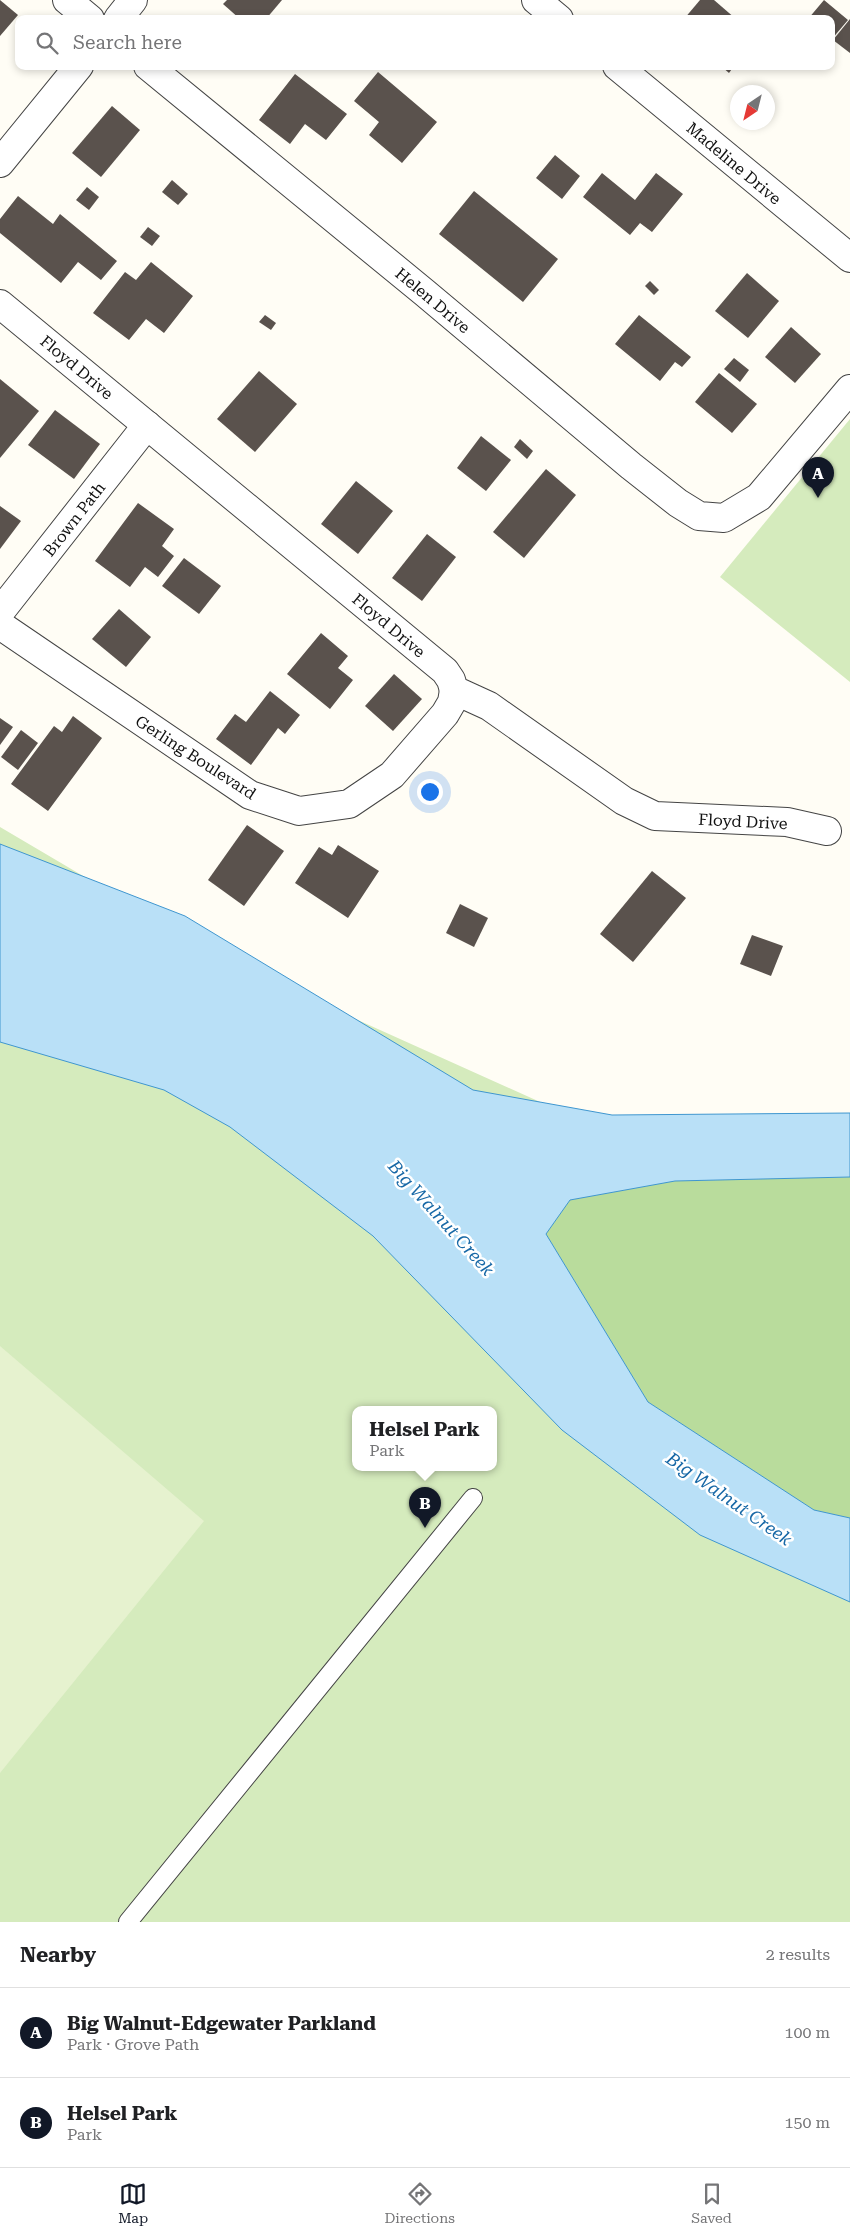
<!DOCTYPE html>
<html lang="en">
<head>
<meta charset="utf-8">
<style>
	body { margin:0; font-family:"Roboto Serif",serif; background:#f2f2f2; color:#202124 }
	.compass { position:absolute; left:730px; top:85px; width:45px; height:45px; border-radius:50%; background:#fff; box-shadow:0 2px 8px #0003; rotate:215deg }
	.you { position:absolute; left:429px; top:791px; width:18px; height:18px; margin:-12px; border:4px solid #fff; border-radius:50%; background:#1a73e8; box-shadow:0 0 0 8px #1a73e833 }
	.badge { display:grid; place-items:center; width:32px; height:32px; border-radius:50%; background:#111827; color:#fff; font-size:16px; font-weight:700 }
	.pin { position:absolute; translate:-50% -41px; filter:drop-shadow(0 1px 2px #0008) }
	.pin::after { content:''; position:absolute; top:26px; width:18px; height:15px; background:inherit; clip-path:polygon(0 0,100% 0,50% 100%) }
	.popup { position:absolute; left:352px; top:1406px; width:145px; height:65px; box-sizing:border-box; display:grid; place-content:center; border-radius:10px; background:#fff; filter:drop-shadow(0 1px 4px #0005); font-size:16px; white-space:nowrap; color:#757577 }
	.popup b { font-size:19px; color:#202124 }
	.popup::after { content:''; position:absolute; left:50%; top:100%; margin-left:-10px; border:10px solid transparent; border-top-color:#fff }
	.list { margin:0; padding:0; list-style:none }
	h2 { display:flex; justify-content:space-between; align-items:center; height:65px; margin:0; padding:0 20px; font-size:21px }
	h2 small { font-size:16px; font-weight:400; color:#757577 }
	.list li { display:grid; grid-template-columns:32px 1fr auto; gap:15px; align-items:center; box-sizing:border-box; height:90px; padding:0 20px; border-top:1px solid #e0e0e0 }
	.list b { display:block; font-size:19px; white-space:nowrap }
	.list p { margin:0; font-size:16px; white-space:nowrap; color:#757577 }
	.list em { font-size:16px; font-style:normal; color:#757577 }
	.icon { flex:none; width:28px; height:28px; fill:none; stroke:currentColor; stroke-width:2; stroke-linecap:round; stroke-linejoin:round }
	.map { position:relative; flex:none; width:850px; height:1922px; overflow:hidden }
	.search { position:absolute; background:#fff; box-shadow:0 2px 8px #0003; left:15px; right:15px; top:15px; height:55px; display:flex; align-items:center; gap:12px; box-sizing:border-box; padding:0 18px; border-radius:10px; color:#757577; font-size:19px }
	.sheet { height:245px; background:#fff }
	nav { display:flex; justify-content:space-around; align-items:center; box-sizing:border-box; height:70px; border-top:1px solid #e0e0e0; background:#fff; font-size:14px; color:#757577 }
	nav a { display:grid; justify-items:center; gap:2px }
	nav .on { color:#111827 }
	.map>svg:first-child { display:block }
	.green { fill:#d5ebbd; fill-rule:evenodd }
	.forest { fill:#b9dc9c }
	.pitch { fill:#e6f2cf }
	.water { fill:#b9e0f7; stroke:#3f96cf }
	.building { fill:#5a524d }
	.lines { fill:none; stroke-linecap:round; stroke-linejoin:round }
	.service-casing { stroke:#444; stroke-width:20 }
	.minor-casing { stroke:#444; stroke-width:30 }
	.service { stroke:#fff; stroke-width:18 }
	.minor { stroke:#fff; stroke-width:28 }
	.labels { text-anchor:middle; stroke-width:5; stroke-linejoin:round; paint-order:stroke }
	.street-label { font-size:16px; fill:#111; stroke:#fff }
	.water-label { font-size:18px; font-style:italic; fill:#1768a6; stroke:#fff }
</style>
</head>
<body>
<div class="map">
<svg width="850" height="1922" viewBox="0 0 850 1922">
	<rect width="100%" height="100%" fill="#fffdf5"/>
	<g class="green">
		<path d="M850,419V682L720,577Z"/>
		<path d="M0,827L229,962L611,1134L850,1126V1922H0ZM356,1409H494V1467H356Z"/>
	</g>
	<path class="forest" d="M850,1177V1518L814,1510L648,1402L546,1234L570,1200L675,1181Z"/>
	<path class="pitch" d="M0,1346L204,1521L0,1773Z"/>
	<path class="water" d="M0,844L185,916L473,1090L612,1115L850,1113V1177L675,1181L570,1200L546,1234L648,1402L814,1510L850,1518V1602L700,1535L562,1430L373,1236L230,1127L164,1090L0,1042Z"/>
	<g class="building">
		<path d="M0,0L18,15L0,36Z"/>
		<path d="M227,0H282L266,19H240L223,4Z"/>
		<path d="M700,0H714L736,19H684Z"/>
		<path d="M824,0L848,20L831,40V19H808Z"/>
		<path d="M850,19V53L833,40Z"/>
		<path d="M721,66H734L729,73Z"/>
		<path d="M378,72L437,122L402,163L369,135L379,122L354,101Z"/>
		<path d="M295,74L347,114L326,140L305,124L290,144L259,120Z"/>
		<path d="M112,106L140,130L101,177L72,153Z"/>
		<path d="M555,155L580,176L562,199L536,178Z"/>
		<path d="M602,173L635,200L656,173L683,194L652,232L640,223L630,235L583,197Z"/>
		<path d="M172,180L188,194L178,205L162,192Z"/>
		<path d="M87,187L99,197L89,210L76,200Z"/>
		<path d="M474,191L558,259L523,302L439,234Z"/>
		<path d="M18,196L53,224L60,214L117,261L101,280L78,262L61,283L0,233V219Z"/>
		<path d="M148,227L160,236L152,246L140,237Z"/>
		<path d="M151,262L193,296L164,333L146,319L129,340L93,313L125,272L136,280Z"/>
		<path d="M747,273L779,301L748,338L715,311Z"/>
		<path d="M650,281L659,290L654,295L645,286Z"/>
		<path d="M265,315L276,323L271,330L259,322Z"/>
		<path d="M639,315L691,357L682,367L675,362L660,381L615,344Z"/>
		<path d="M791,327L821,354L795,383L765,357Z"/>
		<path d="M734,358L749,370L740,382L724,369Z"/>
		<path d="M259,371L297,404L255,452L217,419Z"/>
		<path d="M719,373L757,404L732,433L695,402Z"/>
		<path d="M0,379L39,411L0,458Z"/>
		<path d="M55,410L100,444L74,479L28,445Z"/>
		<path d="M481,436L511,460L486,491L457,468Z"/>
		<path d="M520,439L533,451L527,459L514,447Z"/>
		<path d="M546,469L576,495L524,558L493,532Z"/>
		<path d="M356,481L393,511L358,554L321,524Z"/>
		<path d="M138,503L174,529L162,546L174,556L158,577L145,567L130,587L95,561Z"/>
		<path d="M0,506L21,521L0,549Z"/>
		<path d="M427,534L456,557L422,601L392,578Z"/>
		<path d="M184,558L221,586L199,614L162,586Z"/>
		<path d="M119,609L151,637L126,667L92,639Z"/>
		<path d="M321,633L348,656L338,668L353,680L330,709L287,674Z"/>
		<path d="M394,674L422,699L393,731L365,706Z"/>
		<path d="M270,691L300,715L285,734L278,728L251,765L216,739L235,714L246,722Z"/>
		<path d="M73,716L102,738L48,811L11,784L54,726L62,732Z"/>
		<path d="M0,718L13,727L0,745Z"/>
		<path d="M21,730L38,743L18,770L1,757Z"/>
		<path d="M247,825L284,851L244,906L208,880Z"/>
		<path d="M338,845L379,871L348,918L295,883L319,847L332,855Z"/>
		<path d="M652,871L686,898L633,962L600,934Z"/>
		<path d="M460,904L488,918L474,947L446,933Z"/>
		<path d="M752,935L783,946L771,976L740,964Z"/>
	</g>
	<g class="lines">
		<defs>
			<path id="service" d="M128,1922L473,1498"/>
			<g id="minor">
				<path d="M67,0L90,19"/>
				<path d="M536,0L559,19"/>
				<path d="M118,19L133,0"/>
				<path d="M148,66L425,293L631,466L678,503L699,516L724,518L759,497L850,389"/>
				<path d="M617,66L850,258"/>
				<path d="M0,163L79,66"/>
				<path d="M0,304L445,671L451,680L454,690L489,706L624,801L655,816L787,822L827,831"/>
				<path d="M0,612L147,425"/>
				<path d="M0,625L250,795L299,811L349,804L392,775L445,714L452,702L454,690"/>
			</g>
		</defs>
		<use href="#service" class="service-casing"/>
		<use href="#minor" class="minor-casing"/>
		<use href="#service" class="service"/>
		<use href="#minor" class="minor"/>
	</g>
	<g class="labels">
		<g class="street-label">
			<text transform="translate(734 163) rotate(40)" y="6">Madeline Drive</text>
			<text transform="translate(433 300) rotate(40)" y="6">Helen Drive</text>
			<text transform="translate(77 367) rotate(40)" y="6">Floyd Drive</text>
			<text transform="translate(74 519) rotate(-52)" y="6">Brown Path</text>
			<text transform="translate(389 625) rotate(40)" y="6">Floyd Drive</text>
			<text transform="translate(196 757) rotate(33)" y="6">Gerling Boulevard</text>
			<text transform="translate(743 821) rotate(3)" y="6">Floyd Drive</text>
		</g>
		<g class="water-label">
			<text transform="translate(441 1218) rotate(48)" y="6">Big Walnut Creek</text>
			<text transform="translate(729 1499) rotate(35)" y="6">Big Walnut Creek</text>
		</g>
	</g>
</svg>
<svg class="compass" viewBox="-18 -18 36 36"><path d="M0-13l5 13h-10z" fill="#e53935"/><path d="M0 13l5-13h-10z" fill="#757577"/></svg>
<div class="you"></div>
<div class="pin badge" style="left:818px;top:498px">A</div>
<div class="pin badge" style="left:425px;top:1528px">B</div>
<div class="popup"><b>Helsel Park</b>Park</div>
<div class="search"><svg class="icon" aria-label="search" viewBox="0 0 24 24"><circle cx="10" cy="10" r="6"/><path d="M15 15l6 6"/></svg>Search here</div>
</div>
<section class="sheet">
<h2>Nearby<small>2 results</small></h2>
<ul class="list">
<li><span class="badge">A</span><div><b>Big Walnut-Edgewater Parkland</b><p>Park · Grove Path</p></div><em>100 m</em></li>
<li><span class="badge">B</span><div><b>Helsel Park</b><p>Park</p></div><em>150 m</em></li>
</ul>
</section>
<nav>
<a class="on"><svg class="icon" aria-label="map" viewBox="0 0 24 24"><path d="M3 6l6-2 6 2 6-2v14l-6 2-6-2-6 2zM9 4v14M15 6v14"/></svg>Map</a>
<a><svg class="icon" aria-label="directions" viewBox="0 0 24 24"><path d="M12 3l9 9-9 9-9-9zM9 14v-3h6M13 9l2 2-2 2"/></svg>Directions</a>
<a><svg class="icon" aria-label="saved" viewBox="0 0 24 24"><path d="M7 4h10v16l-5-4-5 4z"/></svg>Saved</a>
</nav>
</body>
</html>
